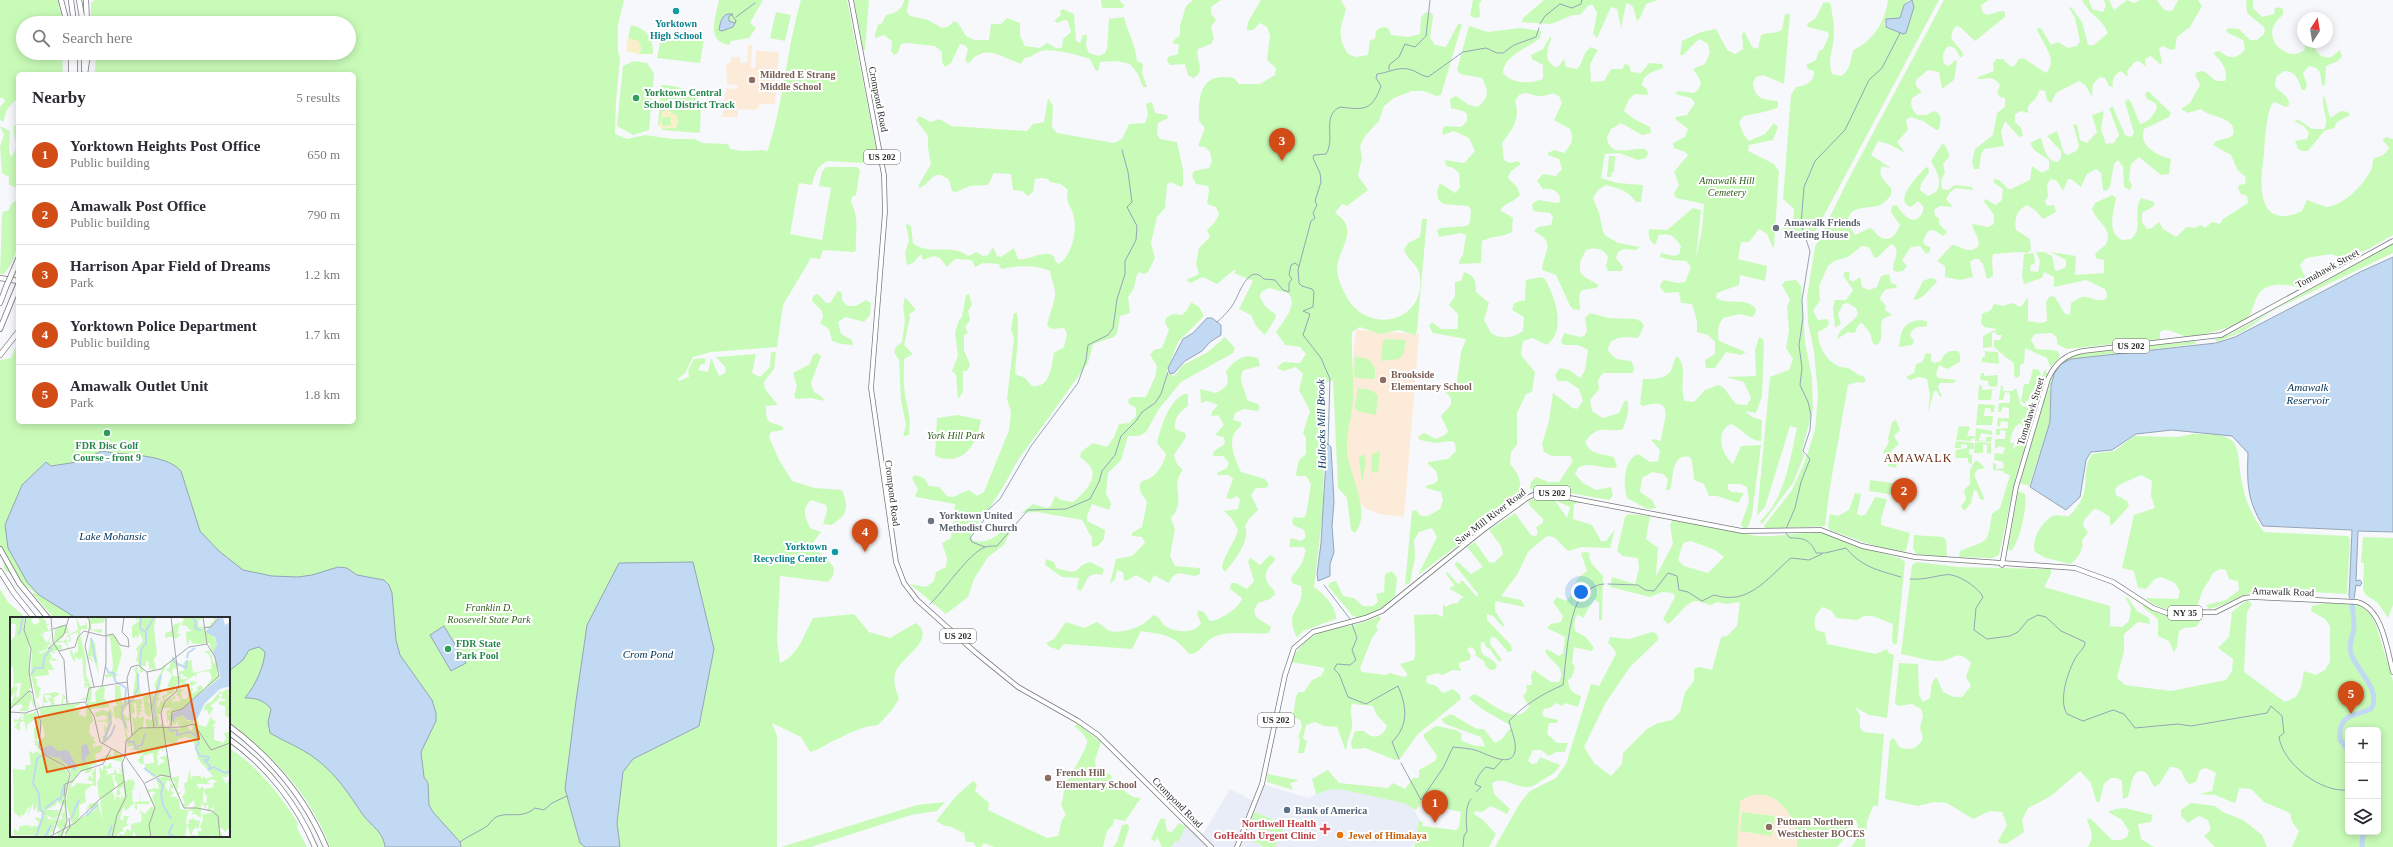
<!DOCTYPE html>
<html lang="en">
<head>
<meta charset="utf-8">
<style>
	body { margin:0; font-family:"Times New Roman",serif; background:#f2f2f3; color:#2b2b33 }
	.controls { position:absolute; right:12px; bottom:12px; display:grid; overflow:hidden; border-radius:6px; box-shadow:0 2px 10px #0003 }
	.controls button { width:36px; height:36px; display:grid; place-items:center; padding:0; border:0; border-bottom:1px solid #e1e1e2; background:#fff; color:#2b2b33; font:20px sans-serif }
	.compass { position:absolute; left:2297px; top:12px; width:36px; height:36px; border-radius:50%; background:#fff; box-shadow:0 2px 10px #0003; rotate:12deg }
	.you { position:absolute; left:1581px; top:592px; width:14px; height:14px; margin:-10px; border:3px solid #fff; border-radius:50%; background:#1a73e8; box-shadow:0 0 0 6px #1a73e833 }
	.badge { display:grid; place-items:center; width:26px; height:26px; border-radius:50%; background:#d24c17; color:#fff; font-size:13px; font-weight:700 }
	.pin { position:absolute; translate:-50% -33px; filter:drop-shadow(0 1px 2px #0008) }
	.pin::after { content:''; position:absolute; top:21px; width:14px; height:12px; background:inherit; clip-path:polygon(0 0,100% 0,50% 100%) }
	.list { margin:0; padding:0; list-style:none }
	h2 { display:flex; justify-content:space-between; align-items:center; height:52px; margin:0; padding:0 16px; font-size:17px }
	h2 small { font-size:13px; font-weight:400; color:#7c7c81 }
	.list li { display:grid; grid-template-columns:26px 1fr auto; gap:12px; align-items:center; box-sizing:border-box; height:60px; padding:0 16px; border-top:1px solid #e1e1e2 }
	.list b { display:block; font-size:15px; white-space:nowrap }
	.list p { margin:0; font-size:13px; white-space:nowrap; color:#7c7c81 }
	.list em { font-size:13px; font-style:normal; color:#7c7c81 }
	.icon { flex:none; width:22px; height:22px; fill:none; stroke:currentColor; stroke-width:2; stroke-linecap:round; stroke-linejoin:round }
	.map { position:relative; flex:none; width:2393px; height:847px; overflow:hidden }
	.search { position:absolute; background:#fff; box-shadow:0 2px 10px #0003; left:16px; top:16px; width:340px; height:44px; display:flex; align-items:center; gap:10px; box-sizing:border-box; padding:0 14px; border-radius:22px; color:#7c7c81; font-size:15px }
	.panel { position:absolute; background:#fff; box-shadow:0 2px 10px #0003; left:16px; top:72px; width:340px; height:352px; border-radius:6px }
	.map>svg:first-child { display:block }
	.built { fill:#e8edf7 }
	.education { fill:#fdebda }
	.green { fill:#c9fbb8; fill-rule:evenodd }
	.sand { fill:#f9efc9; fill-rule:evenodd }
	.water { fill:#c1d9f2; stroke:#94a5b7 }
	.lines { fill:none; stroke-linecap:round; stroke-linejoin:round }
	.stream { stroke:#94a5b7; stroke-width:1 }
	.river { stroke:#c1d9f2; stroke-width:5 }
	.primary-casing { stroke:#787a7c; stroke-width:5.5 }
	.trunk-casing { stroke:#787a7c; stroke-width:5.5 }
	.motorway-casing { stroke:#787a7c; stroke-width:6 }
	.primary { stroke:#fff; stroke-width:4 }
	.trunk { stroke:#fff; stroke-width:4 }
	.motorway { stroke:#fff; stroke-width:4.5 }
	.motorway-bridge-casing { stroke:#787a7c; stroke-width:6; stroke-linecap:butt }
	.motorway-bridge { stroke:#fff; stroke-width:4.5 }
	.culture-dot { fill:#0f9aa8; stroke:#fff; stroke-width:1.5 }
	.education-dot { fill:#8d6e63; stroke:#fff; stroke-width:1.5 }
	.leisure-dot { fill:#2e9e5b; stroke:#fff; stroke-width:1.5 }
	.worship-dot { fill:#6b7280; stroke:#fff; stroke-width:1.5 }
	.service-dot { fill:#5c6f8a; stroke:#fff; stroke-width:1.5 }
	.health-dot { fill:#e0444e; stroke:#fff; stroke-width:1.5 }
	.food-dot { fill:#e8710a; stroke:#fff; stroke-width:1.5 }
	.labels { text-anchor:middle; stroke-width:4; stroke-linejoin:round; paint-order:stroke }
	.shield { fill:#fff; stroke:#6b6c6d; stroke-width:1 }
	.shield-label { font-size:9px; font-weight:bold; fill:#2c2d2e }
	.culture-label { font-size:10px; font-weight:bold; fill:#0d838f; stroke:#fff }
	.education-label { font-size:10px; font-weight:bold; fill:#785e54; stroke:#fff; text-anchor:start }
	.leisure-label { font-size:10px; font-weight:bold; fill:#27864d; stroke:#fff; text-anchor:start }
	.street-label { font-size:10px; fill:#2c2d2e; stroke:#fff }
	.park-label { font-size:10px; font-style:italic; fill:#2e5d19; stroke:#fff }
	.worship-label { font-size:10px; font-weight:bold; fill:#5b616d; stroke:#fff; text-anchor:start }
	.service-label { font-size:10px; font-weight:bold; fill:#4e5e75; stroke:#fff; text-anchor:start }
	.health-label { font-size:10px; font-weight:bold; fill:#be3a42; stroke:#fff; text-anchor:end }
	.food-label { font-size:10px; font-weight:bold; fill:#c56008; stroke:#fff; text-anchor:start }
	.water-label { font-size:11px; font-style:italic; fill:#013056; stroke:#fff }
	.quarter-label { font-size:12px; letter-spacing:1px; fill:#6b2913; stroke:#fff }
	.inset-river { fill:none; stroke:#c1d9f2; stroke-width:2 }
	.inset-road { fill:none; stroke:#a6a7a9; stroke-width:1 }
	.view { fill:#e8590c; fill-opacity:0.15; stroke:#e8590c; stroke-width:2 }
	.inset-edge { fill:none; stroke:#2c2d2e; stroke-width:2 }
</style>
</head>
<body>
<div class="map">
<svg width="2393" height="847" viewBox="0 0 2393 847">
	<rect width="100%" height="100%" fill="#f7f8fb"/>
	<path class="built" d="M1262,784L1308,798L1330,787L1408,803L1414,809L1420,821L1418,831L1412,847H1169L1187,822L1202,836L1230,789L1255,802Z"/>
	<g class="education">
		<path d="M748,45H752L751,68H755L756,51L779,52L775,104H759V108L755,110L738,109V117H722L726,88L736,89L739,86L727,84L726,65L731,61V57H740V62L747,63Z"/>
		<path d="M1356,330L1419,334L1404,517L1379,514L1365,508L1357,500L1346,473V425Z"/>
		<path d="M1736,779L1806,807L1802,847H1732Z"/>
	</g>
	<g class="green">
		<path d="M0,0H58L63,23H23V53H62L63,74H18V101L15,100L7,110L3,122L0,120V107L5,101L3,98H0Z"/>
		<path d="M624,0L618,25V51L620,58L616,102L615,134L627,139L645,135L673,139H694L703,143L728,144L730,149L743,151L765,150L767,152C784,104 786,50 801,0H847L879,164L828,161C816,166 815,174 812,185L799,183L790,234L822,240L831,188L819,186L822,172L826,167H857L860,170L856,195L852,197L851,202C860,220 855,229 856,250L854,252L823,250L820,259L811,258L783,305L777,347L711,352L693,357L685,373L678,379L679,381L689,377L688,370L694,359L705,358V364H701L698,370L708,372L711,358L719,376L725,373L726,368L716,357L756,354L752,373L760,377L770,367L771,352H776L774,369L764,382L765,389L778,405L766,406C765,427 772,420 783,427V430L771,432L769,437L779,460L792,481L815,488L842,490C849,508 848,515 831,525L823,524L827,511L826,505L811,500C801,510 805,516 810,528L821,532L811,545C819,553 829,559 834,568L833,576L828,582L780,576L777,640L780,663C799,655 804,634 813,618L854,614L869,632L890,638L916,623C937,639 903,656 896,671C892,680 896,690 899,699L892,710L878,725C861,726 847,735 833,741C824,745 820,750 810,752L801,737L772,723L777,736V847H330C314,805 289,773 255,744C247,736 239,728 229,723V618H54L32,593H35L4,569L3,554L0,551V360L11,358L18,342V422H354V74H92L95,71L96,53H349V23H91V3L95,0Z"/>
		<path d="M719,0H763L750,23L756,28L749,38L731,41L729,45C705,41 716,17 719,0Z"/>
		<path d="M854,0H869L865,50H863Z"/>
		<path d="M904,0H909L907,12L910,16L928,20L942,28L949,26L954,21L958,23L966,36L974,40H989L991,24H1001L1007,18L1020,23V36L1025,46L1040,48L1047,43L1058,49L1062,47L1063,39L1071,32L1068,21L1064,20L1058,23L1054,21L1061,15L1060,11L1063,9L1074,14L1076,41L1080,43L1083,35H1087L1086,46L1089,53L1099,56L1105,53L1107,49L1109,19L1124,17C1128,34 1135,42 1137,61L1143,64L1142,73L1147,87H1143L1138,74L1130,64L1117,61L1100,62L1098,71H1096L1090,59C1079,55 1051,48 1041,51C1034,53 1032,58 1024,58L1021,64C999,56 985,43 968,64L965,60L968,49L965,45L960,44L951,63L945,67L942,62V52L935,46L906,43L901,44L898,53L894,55L891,51L892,41L884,35L875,38V34L878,25L882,23L886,15C896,13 902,10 904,0Z"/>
		<path d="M1101,0H1119L1125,6L1122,8H1102Z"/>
		<path d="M1193,0H1221L1211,7V14L1216,20L1211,27L1214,38L1211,44L1198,49C1195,60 1207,72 1193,78L1188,75L1185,64L1170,65L1167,61L1168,57L1178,54L1179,45L1173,43V41L1180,35V26L1186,6Z"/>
		<path d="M1261,0H1341L1346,9C1341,28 1336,35 1348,54L1356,57L1368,55L1370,40L1375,39L1376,31L1382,27L1388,28L1391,35L1409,37L1420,34L1421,17L1426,12L1432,13L1433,16L1430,38L1435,45L1446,47L1458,24H1462L1441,95L1436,96L1424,91H1412L1394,98L1384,106L1379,121L1365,136L1360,146L1362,158L1358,176L1368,190L1347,206L1342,204L1335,213C1360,229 1340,246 1337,267C1336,277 1345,296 1351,304C1379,336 1429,316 1419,272C1417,265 1407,259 1404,250L1408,243L1420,237L1422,219H1427L1417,331L1415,335L1399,330L1380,334L1360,327L1352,332C1351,354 1354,377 1353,399C1352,421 1343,441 1349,463C1354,481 1370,516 1355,533L1351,530L1347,498L1338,488L1333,380L1325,383L1323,511L1314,587C1323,593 1337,607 1336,619L1303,631L1297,638C1282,608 1306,611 1301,586L1292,583L1291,578L1302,563L1306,550L1303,547H1289L1291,538L1301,541L1306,537L1304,530L1293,525L1292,521L1294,517L1303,518L1306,515L1311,484L1306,476H1297L1296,474L1299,460L1306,454V438L1303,433L1310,411L1299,390L1303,374L1296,367L1283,371L1277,368L1283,362L1300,363L1306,354L1300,347L1285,345L1276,332C1283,321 1299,305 1288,293L1269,288L1261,292L1260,297L1265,306L1276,315L1275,319L1265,335L1256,326L1251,315L1239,309L1253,281L1234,273L1236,270H1234L1217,284L1203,277L1190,283L1186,280L1199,274L1196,264L1199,248L1210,237L1207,230L1215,222L1219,214L1216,207L1207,204L1209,190L1208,186L1196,184L1192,176L1194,171L1209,168L1212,161L1210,152L1205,147L1198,146L1205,128L1199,121C1198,94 1201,72 1234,78L1239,84H1260L1275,75L1276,68L1267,60L1270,36L1267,27L1260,23L1253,30H1247L1248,22Z"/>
		<path d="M1473,0H1482L1479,4L1480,17L1474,18L1470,15Z"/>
		<path d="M1544,0H1658L1646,4L1640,18L1637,21L1633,7L1628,3L1626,4L1621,28L1617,9L1611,7L1597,38L1593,34L1597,13L1593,5H1589L1580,15H1573L1551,24L1522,22L1523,18Z"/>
		<path d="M1888,0H1909L1904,5L1900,18L1886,19L1884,24L1886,27L1904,34L1914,7L1911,0H1939L1814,234L1811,237L1801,231L1793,239H1789L1788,235L1781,231L1784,225L1793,224L1794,209L1783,199L1791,95L1796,87C1805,86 1815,82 1814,71L1808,69L1806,65L1816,60L1819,51L1823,49L1829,36L1828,32L1808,27L1807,24L1816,18L1823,3L1828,2L1831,5C1832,15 1835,27 1834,37C1833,50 1827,60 1832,74L1841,76C1852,69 1849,60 1854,50C1874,39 1885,22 1888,0Z"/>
		<path d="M1944,0H1989L1981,5L1983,13L1987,15L2001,11L2005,12V17L1975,41L1960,27L1956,26L1953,30L1951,38L1963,53L1962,57H1960L1955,48L1949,46C1943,49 1942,58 1944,64L1949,66L1955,60L1957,61L1954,80L1942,89L1939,72L1928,70L1916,80V86L1922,92L1912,98C1910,105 1912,110 1917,115H1926L1934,111L1938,113L1941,118L1939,129L1936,130L1923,121L1910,117L1906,120L1908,130L1897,142L1905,153L1891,145L1878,141L1871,155L1892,169L1882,166C1877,176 1885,181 1891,188V195C1888,199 1883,204 1878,206C1867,209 1847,205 1848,223L1855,235L1870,228C1875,230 1876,235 1880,237C1891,243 1896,234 1900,225L1891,212L1892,206L1896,205C1902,211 1911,228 1921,215C1923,212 1924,210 1923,206L1918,201L1911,207C1892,201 1918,176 1925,168L1928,167L1929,172L1921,184L1920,190L1928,196L1936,192C1943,180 1937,172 1931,161L1942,144L1945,145L1950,156L1943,164L1945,172L1941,180L1942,189L1948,190L1955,185L1972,187L1973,190L1956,188L1950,192L1946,199L1953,207L1940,206L1934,210L1935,216L1939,218V224L1947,232L1943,236L1934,230L1928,231L1923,241L1925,245L1930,247V252L1926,254L1920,246L1911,247L1902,260L1907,266L1903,271L1896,272L1893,270C1892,261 1903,249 1891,244L1877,258L1874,257L1869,247L1862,246L1848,257L1834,261L1828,266L1819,286L1820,301L1813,310L1818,320L1827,319L1829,322L1827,327L1818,332C1818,345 1825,360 1838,366C1841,368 1846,367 1850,369C1855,372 1857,375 1863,376L1866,380L1863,383L1857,382L1848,385L1830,487L1825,526L1765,529L1764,526L1792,490L1805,461L1815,430L1818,394L1814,351L1808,323L1807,297L1815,247L1849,178Z"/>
		<path d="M2082,0H2089L2092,9L2103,12L2106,6L2104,0H2109L2114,10L2127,0L2134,3L2140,0H2157C2161,7 2165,13 2173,10L2178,0H2198L2202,6L2190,27L2177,37L2175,49L2171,50L2163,46L2159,49L2162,61L2161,65L2151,56L2145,59L2146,67L2139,61L2135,62L2127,71L2128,77L2121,71C2114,75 2112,79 2113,87L2109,86L2105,78L2100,77L2093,84L2092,97L2086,86L2079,81L2056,93L2051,103L2047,100L2045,91L2040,90L2036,98L2028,106V113L2021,111L2015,114V122L2021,128L2023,136L2019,137L2005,121L2001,132L2004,146L1984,149L1981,155L1979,169H1974L1972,162L1975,149L1993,135L1997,113L2005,107V98L2000,97L1997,93L2000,85C1993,75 1989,79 1978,79L1976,78L1994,71L1993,64L1996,59H2003L2011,67L2015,65L2019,59L2023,58L2046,73C2060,59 2040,42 2037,28H2041L2051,45L2058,42L2068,48L2077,46L2080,41L2075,18L2069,8L2071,7L2082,22L2088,45H2094L2108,33C2103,19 2088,14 2082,0Z"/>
		<path d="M2246,0H2253V8L2262,17L2274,14L2275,8L2277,7L2283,9V15C2256,35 2286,63 2303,51C2306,49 2305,45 2307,42H2310C2317,50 2318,59 2331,57L2340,50L2342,56L2338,61L2326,66L2325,84L2322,86L2320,72L2316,68L2309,66L2303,73L2307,85L2305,90H2302C2298,80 2296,71 2284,71L2276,77L2275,86C2280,93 2290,96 2289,105L2286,107L2274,102C2266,108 2265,143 2264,153C2262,172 2254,216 2284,216C2290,216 2296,214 2302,211L2307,200L2326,207C2344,205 2363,186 2371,170C2373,166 2372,162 2374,158C2381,157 2387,154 2389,147L2382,140L2386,137L2393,139V235L2367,250L2339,257L2331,254L2306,258L2300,265L2305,277L2303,283L2297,287C2285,284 2265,282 2258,295C2252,305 2254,314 2243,321C2236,326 2195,338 2188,337C2179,335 2173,330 2164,330L2160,332V339L2154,340L2066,349L2057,344V338L2052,333L2035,334L2031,340L2036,349C2043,350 2052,349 2058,351L2060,357L2050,367L2047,358L2025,348L2024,363L2020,365V375L2017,378L2014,376V363L2004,356L2003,352V355L1994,347V340H2000L2002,335H1997L1995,332L1992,333V347L1983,348V336L1997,329L1984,327L1981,323L1982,314L1991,310L1994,304L2003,306L2012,303L2021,307L2028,297V321L2041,323L2047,321L2046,302L2050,296L2055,297L2065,314L2070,315L2071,303C2091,289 2087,304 2106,299L2107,294L2105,289L2086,280L2054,287V277L2044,272L2042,278L2024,284L2022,276L2024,254L2034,253L2035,263L2031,265L2030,271L2038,272L2040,261L2036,252H2044L2052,256L2055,270L2057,271L2066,267V260L2051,252L2076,256L2075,275L2104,273V260L2097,259L2095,255C2097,250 2103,248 2106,244C2114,229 2095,220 2092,209L2095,203L2112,195L2116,198C2114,211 2106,232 2122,240L2131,239C2144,229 2132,211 2141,198L2154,202V206L2142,213V222L2147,229L2152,228L2159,222L2163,229L2176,237L2187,227L2195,228L2201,225L2205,228L2212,222L2220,224L2223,219L2248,203L2247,196L2241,194L2238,188L2239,185L2245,184L2246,177L2238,171L2231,155L2213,145C2217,137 2227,141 2233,135C2238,116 2209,118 2201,109L2188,113L2181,109L2190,103L2200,85L2195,74L2197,72L2204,71L2216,81H2225C2229,70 2220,60 2213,53L2219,51C2229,58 2236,61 2245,49L2243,40L2228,33L2226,30L2229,28L2239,29L2250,40H2257L2264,34L2265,28L2247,13Z"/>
		<path d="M776,12L791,15L785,41L770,38Z"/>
		<path d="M1785,14H1790L1784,84L1763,75L1756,77L1753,83C1754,99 1765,100 1778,101V107C1775,110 1750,115 1744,116L1739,122L1744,135L1749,141L1765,134L1774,123L1778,127L1773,140L1749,145L1748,151L1774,164L1779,171L1774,246L1773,248L1767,234L1759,229L1749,242H1741L1738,259L1767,266L1765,281L1740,275L1739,285L1717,293L1716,298C1729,306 1745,296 1756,309L1755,314L1752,317L1739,314L1723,318C1718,325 1717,333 1719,341L1746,352L1741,355L1726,352L1715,368H1706L1705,360L1715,354V342L1708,335L1697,332V321L1692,304L1681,303L1679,292L1665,293L1660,287L1661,283L1664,280L1678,283L1685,282L1691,267L1686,261L1671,260L1660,257L1661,253L1674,256L1679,254L1681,247C1676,237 1670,232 1659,235L1655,245C1649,240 1648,237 1649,229L1667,230L1693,208L1701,210L1696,259L1702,229L1704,204L1676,198L1674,193L1679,185L1674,172L1688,155L1685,152L1674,148L1673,143L1685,137L1688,129L1675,119L1676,117L1687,115L1695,103L1691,98L1675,94L1678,91L1694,93C1706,84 1699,78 1693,69L1705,64L1710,53L1708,44L1699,39L1683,55H1680L1682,41L1701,32L1716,29L1727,50L1735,54L1743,49L1742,35L1744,31L1752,47L1758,49L1761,35C1768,32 1775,34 1782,30Z"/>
		<path d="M631,25C646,28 654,39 653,54H639L641,49L628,38Z"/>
		<path d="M1469,26L1488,32L1520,28L1541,31L1540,38C1527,49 1504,55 1503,73C1511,84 1531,84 1543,79V65L1532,59L1531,55L1543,49L1550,37H1552C1547,50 1543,58 1555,67L1559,66L1564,59L1566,67L1577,69C1584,63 1582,52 1591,47L1598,50L1590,64L1591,82L1604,81L1611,69H1622L1625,64L1629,65L1631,72L1641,73L1649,63L1662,64L1663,68C1652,72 1644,73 1642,85L1647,89L1648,95L1635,94L1629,99L1624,111L1634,119L1650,127L1651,133L1642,135L1621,123L1611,129L1607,137C1609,159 1632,147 1645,149L1648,153L1646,158L1638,160L1619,153L1605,154L1601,178L1617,183L1643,185L1641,202H1636C1628,191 1619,188 1606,185L1598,190L1593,198L1599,213L1603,232L1606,236L1618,243L1640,247L1636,250L1624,249L1618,252L1616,258L1623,267L1622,271H1608L1606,266L1608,257C1603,248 1595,247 1586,250L1580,262V272L1586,278L1599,285L1596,288L1582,290L1579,295L1580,310L1573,309L1570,306L1556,275L1542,270C1544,249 1557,244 1534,231L1538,227L1551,225L1553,217L1550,213L1533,211L1532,204L1538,200L1556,203L1560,202C1561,191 1552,188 1543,189L1537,181L1543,174L1556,176L1562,169L1559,159L1548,155V153L1554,150L1564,153C1572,144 1574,140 1570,129L1554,120L1562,103L1559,96C1550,90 1546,98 1538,96C1530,95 1527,91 1519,95L1515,101C1521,118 1512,130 1502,143L1504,160L1510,163L1518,161L1521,164L1510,172L1508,178L1517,187L1520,195C1514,203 1505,202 1500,210L1513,218L1512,232C1502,238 1493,235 1482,241L1481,263L1459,264V261L1463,255L1466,235L1461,233L1439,237L1437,230L1440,228L1467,226L1470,222L1471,210L1468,206L1443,204L1438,199L1437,192L1440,183L1455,193L1460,187L1459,173L1453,168L1446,166L1445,160L1464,163L1475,151L1469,138L1454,131L1443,135L1442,130L1445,126L1461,127L1467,121V114L1463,111L1451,108L1450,99L1456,96L1469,105L1478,107C1489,97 1489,91 1482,78L1460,74L1457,70Z"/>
		<path d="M662,32L704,38L700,63L657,58Z"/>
		<path d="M634,61L647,63L654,73L649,130L633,135L617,126L623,66Z"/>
		<path d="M661,85C678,85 690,90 701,103L700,133L662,130V127L676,128L678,120L668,110L662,117H671V126H662L661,120L660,124L658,125Z"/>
		<path d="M2148,91L2171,113L2169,117L2144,129C2138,146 2157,155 2171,159L2169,174L2161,175L2139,157L2131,164L2129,179L2132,186L2130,190L2124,187L2123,167L2118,160L2114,164L2110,187L2106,191L2103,190L2101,173L2096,169L2087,174L2081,187L2071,179H2068L2063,191L2057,181L2051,179L2047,184L2048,196L2045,201L2047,206L2054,205L2056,212L2043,219L2035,210L2027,205C2017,210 2014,218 2016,230L2030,239L2031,250L2027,253L2019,252L1993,254L1992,261L1993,276L1987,279L1983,264L1979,259H1974L1970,262L1973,277L1960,280L1945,277V266L1937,261L1952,245C1959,245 1963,251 1971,250C1988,247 1972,231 1972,224L1988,227L1994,224V215L1984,201L1985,199L1996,205L2002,200L2003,189L1994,183V179L1999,180L2008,189H2011L2030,180L2032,166L2042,173L2049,169V160L2034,150L2030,143L2041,138C2044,147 2046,162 2058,162L2061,158V151L2047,136L2057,131L2064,153L2068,155L2076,151L2079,146L2073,124L2077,125L2080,140L2087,143L2097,132L2092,115L2104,111L2101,129L2106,144L2114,143L2119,135L2109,108L2113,107L2125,135L2131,137L2134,133L2125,102L2128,99L2131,102L2140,124C2149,122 2154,115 2157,107L2156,104L2146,98L2145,94Z"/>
		<path d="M2324,95L2330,118L2341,111L2348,112L2350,115L2337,122L2334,128L2324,131L2308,151H2302L2298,149L2295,141L2307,139L2309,133L2304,126L2294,121L2299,120L2312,129H2324C2331,120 2319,105 2324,95Z"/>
		<path d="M1048,98L1053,106L1052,127L1057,133L1114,143L1122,139L1129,124L1145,123L1148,115L1146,104L1152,102L1155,113L1167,115L1168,118L1158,123L1157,134L1160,139L1177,142L1183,170V185L1181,187L1170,182L1167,185L1165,208L1157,217L1151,243L1155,258L1148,272L1144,274L1139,272C1133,280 1138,286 1128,297L1130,313L1120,316L1117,333L1114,337L1093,344L1088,363L1018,460C1005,484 990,511 971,531L972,540C986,544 993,539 1003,530L1010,532L1004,545L988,557L974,579L968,597L946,614L910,584L926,587L934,581L936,572L946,567L947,558L942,543L951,538L955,504L916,497L915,495L918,490L912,478L915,475L924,478L929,486L939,487L947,496L953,497L969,490L977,496L984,492L1009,430L1011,412L1007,399L1014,338L1011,329L1014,313H1017C1020,333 1016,353 1015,374L1025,378L1032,386C1051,388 1051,366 1054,353L1064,347L1067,334L1064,328L1052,329L1047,326C1049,315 1053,307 1055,296C1056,288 1051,279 1050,271C1035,264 1016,266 1001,269L999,264L983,263L975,267L972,260L955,259L947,267L940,258L934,256L923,260L921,254L913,263L907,265L905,253L909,240L906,225L907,224L911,226L913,243C928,256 952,243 968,256L977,252L983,256L988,255L993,247L997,256L1001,257L1014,248L1018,259C1031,261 1042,249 1054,256L1055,261L1059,264C1072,255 1077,231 1074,217C1071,204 1065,204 1068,190L1061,184L1050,182L1048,179L1041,178L1035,179L1033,192L1028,196L1022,191L1013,190L1011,174L994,173L988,185L970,186L956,192L952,191L949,180C932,167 933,182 920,188L918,186L931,164L928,148V136L916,120L919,116L931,122L939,119L951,126L1027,131L1033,124L1044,122Z"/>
		<path d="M18,125V188L9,185V177L2,173L0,147L4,135L0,126L10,131L9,152L11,157C21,146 12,138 14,126Z"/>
		<path d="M1609,156H1615L1614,172H1612L1611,177H1607Z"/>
		<path d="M18,199C18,227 23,251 4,274H0L2,216L3,212L9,210L11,204Z"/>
		<path d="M2393,243V253L2274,310L2244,331L2217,342L2215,339L2231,334Z"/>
		<path d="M1464,272C1475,276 1476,280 1476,292L1489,303L1484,320L1491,333C1502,340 1513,338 1523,331L1524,317L1512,310L1514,303L1525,300L1526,280L1542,277L1545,279C1555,297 1567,329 1547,345L1532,338L1523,341L1521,355L1535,372L1532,392L1526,394L1517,413V445L1511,452L1510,464C1521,476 1522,484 1518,500L1418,575L1437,537L1432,528L1419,532L1414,540L1415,557L1410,583L1405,585L1412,511L1416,510L1421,516H1428L1440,509L1443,500L1441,492L1426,488V486L1435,483L1438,480L1436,471L1428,464V462L1448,459L1456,451L1455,443L1452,441L1436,443L1420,440L1418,437L1424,433L1436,439L1445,435L1448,431L1441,416L1451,405V398L1442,388H1451L1457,381L1461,352L1466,339L1433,333L1429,326L1432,322L1441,329H1458V314L1449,305L1455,296V282L1461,281Z"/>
		<path d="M1845,272H1849V279L1853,282L1860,277L1862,287L1869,290L1877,287L1881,276L1889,274L1891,283L1897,285L1896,288L1886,289L1881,295L1880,299L1886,306L1885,310L1892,315C1889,317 1883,317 1882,321C1879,328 1885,340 1877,345L1873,344L1870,333L1862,323L1858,325L1855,333L1848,332L1837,339C1838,329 1854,322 1858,314L1856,308L1848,303L1843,304L1838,314L1841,324L1835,328L1833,307L1835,300H1846L1853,290L1843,275Z"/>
		<path d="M1930,278L1935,279L1937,282C1930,288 1923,300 1913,300L1923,281Z"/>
		<path d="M1796,280L1801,286L1805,342L1812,378L1813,409L1802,450L1804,456L1793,483L1762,524L1760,521C1785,499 1790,459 1797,428L1790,426L1765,507L1757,516L1770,377L1789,370L1793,359L1786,348L1789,331L1787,307L1790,300L1782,285L1785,281Z"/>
		<path d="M838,291L842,293V300L847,306H856L866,300L871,303L870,315L864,322L846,317L838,322L841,334L852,340L853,345L841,344L832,341L829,329L820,323L823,317L822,311L812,301L813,296L818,294L826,303H830Z"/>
		<path d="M969,294L972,305L968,311L970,320L965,327L968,333L964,335V350L970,365L967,371H963V392L958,399L956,375L952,371L958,356L955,333L959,320L962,317L966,295Z"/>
		<path d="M905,297L916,310L909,314L910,318L904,345L913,354L904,359C904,371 903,383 905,395C908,412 911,415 909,435L903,436L906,425L901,401L899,360L894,352L896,347L902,342L905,321L903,306Z"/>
		<path d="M1191,302L1199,307L1204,316L1178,342L1166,373L1174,376L1183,365L1208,352L1225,337L1235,348L1233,353L1181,382L1159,409L1146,432L1139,436H1128L1121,460L1108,473L1106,493L1111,504L1109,510L1092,504L1087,516V521L1105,530L1104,539L1098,546L1092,547V538L1082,520L1037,512L1021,513L1033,504L1047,508L1051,506L1055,496L1061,500L1073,502C1081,496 1098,480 1091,468C1089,464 1084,460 1080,457L1081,452L1093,443L1107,447L1114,437L1119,424L1129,423L1136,416V408L1129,404L1128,400L1131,397H1146L1155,377L1157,366L1150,355L1154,350L1162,348L1169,330L1165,323L1166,318L1172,314L1182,315L1187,310Z"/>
		<path d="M1590,313L1609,318L1636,319L1642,322L1644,326L1638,338C1627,337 1608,335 1608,351L1616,359L1631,361L1634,367L1633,373H1603L1598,380L1599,389L1590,400L1592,411L1603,418L1619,413L1625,400L1628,402V413L1623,429C1606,434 1600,422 1585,442C1591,455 1602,454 1614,457L1617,467C1603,471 1591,460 1578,468L1575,474L1583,483L1596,490L1611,487L1613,495L1609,500L1547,489L1534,491L1530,488L1531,482L1536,477L1549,482H1559L1573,461L1570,456H1552L1544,452L1542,444L1549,421L1553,393L1573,408L1577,409L1583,401L1579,389L1567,381H1558L1555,375L1560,368L1569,370L1580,378L1585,370L1588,350L1578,345H1564L1561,342L1564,333L1580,337L1584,336L1587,331L1585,318Z"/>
		<path d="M1919,320L1927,321V326C1919,328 1914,325 1910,335L1914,341L1912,345L1899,347C1901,331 1902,323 1919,320Z"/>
		<path d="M1759,337L1763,339L1764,346L1762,396L1756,413L1745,411L1752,417L1762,420L1761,441C1747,440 1743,429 1731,424C1714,432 1722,455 1733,464L1741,446L1761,445L1752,515L1748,527L1744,529L1741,524L1749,502L1747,487L1740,484H1728V489L1731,492L1744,493L1738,503L1717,496H1709L1704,484L1694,480L1692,461L1690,457C1670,453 1674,479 1670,490H1666L1668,479L1663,474L1652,472L1642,478L1640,492L1652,500L1656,508L1647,509L1627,498C1623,486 1623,460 1638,454L1650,462L1658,461L1660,450L1651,440L1653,439L1661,441C1662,422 1678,396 1643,406L1640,404L1643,379C1653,379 1668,380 1672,368C1674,363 1674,359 1677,356C1689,367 1678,386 1685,401L1694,402L1705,390L1718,385L1723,387L1736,404L1747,405L1751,398L1744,382L1726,377L1756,376L1755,350Z"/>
		<path d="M1387,339L1406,340L1404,353L1399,359L1381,361L1383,341Z"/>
		<path d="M2196,341L2195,344L2071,359L2061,364L2054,374L2050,386V422L2029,486L2020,483L2050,380L2053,371L2062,361L2075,354Z"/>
		<path d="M1950,351H1958L1960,354V362L1947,369L1939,365L1936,374L1938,378L1957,380L1953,383H1940L1938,387L1942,396L1940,397L1937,391H1934L1928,413L1930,395L1927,379L1919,377L1910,380L1906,377L1914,373L1916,364L1922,362L1926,353L1931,354V361L1934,363L1941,361L1944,355Z"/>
		<path d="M1982,351L1998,352L1999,364L1982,362V357H1985V352Z"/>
		<path d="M817,353L821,356L811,383L814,392L822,397L825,401L810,398L796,399L794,395L797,386L793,373L810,364L813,355Z"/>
		<path d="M1250,356L1258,358L1260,366L1244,370C1236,380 1246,389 1247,400L1258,404L1260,408L1257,411L1244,409L1235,413L1233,420L1241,422V426C1225,437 1234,457 1241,472L1265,479L1269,485L1266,488H1256L1251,495L1258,510L1249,519L1245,526C1251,541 1234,561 1225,572L1222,568C1223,556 1234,544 1238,530L1232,519L1224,511L1238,509L1240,499L1237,496L1231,499L1226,498L1233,479L1229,475H1218L1217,473L1227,468L1229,463L1223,456H1213L1214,451L1225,444L1224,437L1215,435L1224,425L1218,415L1211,416L1212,412L1218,405L1207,401L1201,403L1200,389L1216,393C1227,387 1230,384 1226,372C1233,362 1238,357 1250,356Z"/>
		<path d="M1355,356L1369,359L1375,368V379L1357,378L1354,376Z"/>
		<path d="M2033,369L2039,370L2041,375L2029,399L2024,404L2021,401L2024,384H2029Z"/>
		<path d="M2045,369L2047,374L2026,441L2022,438L2024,428L2020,423C2013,428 2011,435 2010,443H2014L2013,450L2017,445H2026L2016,476L1999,555L1993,558L1959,557L1960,551C1989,539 1987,546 1992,514L2000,508L2010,475L2004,473V471L1993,470V463L1996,464V469L2004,468L2003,462L1994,460L1995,453L2003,454L2005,448L1999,446L1995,449V439H2005L2006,431L2000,430V435H1996V429L2008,428V422L2001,421L2000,426H1997L1998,418H2009V408L2003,407L2001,412H1998L1999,403H2010V393L2005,392L2003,400H1999L2001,386H2003V391H2012L2016,388L2021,405L2025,407L2032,400Z"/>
		<path d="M1981,373H1984V376L1998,375L1997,387L1989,386L1988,381L1980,380Z"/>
		<path d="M1979,385L1982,386V390L1996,389L1992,390L1991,400H1978Z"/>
		<path d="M1358,388L1371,390L1378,395L1376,415L1357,411L1355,406Z"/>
		<path d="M1184,394H1188V406C1179,413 1174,417 1175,429L1185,433L1186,437L1174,455L1177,464L1183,470C1171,485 1183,495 1176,511C1175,514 1172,515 1171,519L1175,529L1170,556L1175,566L1200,568V574L1195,576L1178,573L1172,577L1169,583L1154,575L1150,583L1136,575L1126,581L1124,580L1123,572L1117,570L1115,579L1110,584L1116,559L1132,556L1145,543L1142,537L1132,536V533L1142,527L1147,502C1143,495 1136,489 1142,481C1155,479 1163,466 1166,454L1157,443C1161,427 1168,402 1184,394Z"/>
		<path d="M1978,404L1995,405L1994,412H1991L1990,408H1985L1984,416H1993L1992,425H1976Z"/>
		<path d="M958,415L981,420C978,437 970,458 950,459C944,459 939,458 935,455L937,418Z"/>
		<path d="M1896,420L1900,430L1894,436L1899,444L1892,450L1891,455L1897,466L1895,468L1888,466V458L1883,452L1889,442L1888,439L1892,422Z"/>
		<path d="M1959,426L1970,427L1967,436H1975L1974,439H1971V441L1956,440Z"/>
		<path d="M1976,428L1992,431V435L1981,433L1979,440L1985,441L1986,437H1992L1991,442L1975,441Z"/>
		<path d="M2193,434C2248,433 2234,446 2243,487C2246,503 2254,519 2264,532L2348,536L2350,539L2347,594L2261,589C2243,594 2227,605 2209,609L2206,605L2226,600L2239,590L2238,581L2229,579L2226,570L2220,569L2213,573C2210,580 2206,584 2203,590C2200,597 2199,603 2195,609C2178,613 2158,610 2145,598L2178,599L2180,591L2175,583L2161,577L2155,579L2146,589L2138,588L2134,571L2122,568L2134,515L2155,508L2151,496L2152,481L2141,475L2119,485L2115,489L2116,495L2127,501L2129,506L2113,524L2110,525V517L2099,510L2094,509L2084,520L2083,525L2088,533L2082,540C2085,548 2077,560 2070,564L2046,558L2035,552C2031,540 2042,521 2053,516C2058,514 2063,517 2069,516C2096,490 2078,477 2092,454L2114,451L2134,436L2177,437Z"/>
		<path d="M1956,441L1974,443V449H1969V454L1972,455V465L1968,462V458H1955L1956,450L1967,448V445L1961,444V448H1955Z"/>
		<path d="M1975,442L1991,443V454L1987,453V445L1983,444V453H1974Z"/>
		<path d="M1380,451L1378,473L1371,472L1372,454Z"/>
		<path d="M1364,454L1366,462L1362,484L1359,457Z"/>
		<path d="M1975,461H1978L1985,468L1977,470L1974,475L1985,500L1980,499L1977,491L1974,490L1971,503L1964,511L1961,506L1966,500L1964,490L1970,484V470Z"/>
		<path d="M1870,480L1913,486L1912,498L1869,491Z"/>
		<path d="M2018,491L2025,494C2028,506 2019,543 2011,551L2008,549Z"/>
		<path d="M1855,493L1861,494L1857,514L1862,516L1866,514L1875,497L1887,499L1881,519V525L1910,533L1906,551C1893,554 1844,535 1830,530L1828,527L1830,514L1838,516L1849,510Z"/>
		<path d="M1546,494L1551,495L1567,518L1570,507L1558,502L1555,497L1582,502L1574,504L1573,519L1592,525L1601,541H1606L1615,529L1610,548L1582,547L1568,551L1554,537L1547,536L1528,552L1517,575L1501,596L1521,600L1525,607L1495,601V611L1505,626L1503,627L1493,616L1487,614V620L1511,645L1512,651L1508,652L1496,638L1491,637L1490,644L1502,660L1499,662L1490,649L1486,647L1484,642H1481C1479,660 1488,653 1497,665L1495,670C1488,670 1485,667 1484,661L1475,655L1476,652L1472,647L1467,649L1471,656L1469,660L1459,663V667L1462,671L1453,670L1442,675L1438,673L1427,676L1426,680L1428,684L1435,685L1443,693L1453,689L1460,695L1461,699L1417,735L1400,759L1395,760L1365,748L1352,749L1351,742L1355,731H1364C1373,740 1382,738 1387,726L1376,714L1373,706L1352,704C1349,712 1353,719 1352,727C1351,735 1346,740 1347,749H1345L1337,727L1324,726L1315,722L1306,725L1303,738L1307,742L1304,753H1298L1300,739L1298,738L1302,726L1300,720L1293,717L1296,696L1299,692H1304L1312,680L1321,676L1325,668L1291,662C1312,619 1344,634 1379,616L1381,618L1376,626L1378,630L1372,638L1360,668L1362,672L1386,675L1390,673L1404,677L1408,675L1400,664L1414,660C1417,652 1414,626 1414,615L1436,614L1443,617V604L1446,607L1451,604L1458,603L1460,599L1464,597L1450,589V587L1455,586L1446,574L1447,572L1459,585L1461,581H1463L1477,597L1478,594L1455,565V563L1458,562L1471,574L1483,567L1467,547L1475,542L1489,562L1494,563L1503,554L1501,546L1489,530L1515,513L1531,535L1535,536L1538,534L1536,527L1543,523V519L1530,506L1528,501Z"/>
		<path d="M1628,514L1650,516L1646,539L1658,548L1656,576L1673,544L1670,525L1673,519L1757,536H1774L1812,532L1826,533L1852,545L1900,558L1905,562L1897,643L1894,645L1892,640L1893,624C1881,620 1868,610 1858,620L1836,618L1832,611L1823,607C1815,613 1813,621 1816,630L1825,633L1827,644L1876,654L1887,649L1889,653L1894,655L1887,718L1869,715L1855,707L1860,715V728L1864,732L1884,734L1878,806H1873L1867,821L1865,847H1851C1858,840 1860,829 1856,820L1850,821L1846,837L1837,847H1797C1800,817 1772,779 1740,801L1737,847H1495L1520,803L1530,791L1556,778L1566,764L1591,684L1599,686L1616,654L1614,649L1608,643L1610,637L1629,639L1652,632L1657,634L1658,640L1630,667L1606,702L1584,747L1594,763L1611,776L1622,764L1623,753L1647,729L1658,723L1672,720L1680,712L1685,692L1694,681V669L1699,667L1712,670L1721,637L1727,636L1737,626L1740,602L1726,604L1717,602L1711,605C1706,604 1699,601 1695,601C1685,603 1676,619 1668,624L1663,619L1675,597L1673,593L1662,592L1650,597L1610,587L1612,577L1635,584L1639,569L1638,558L1623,556L1617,551L1625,517ZM1691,541L1715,550L1724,557L1708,573L1684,566L1678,560L1683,543Z"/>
		<path d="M1914,535L1943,537L1946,540L1947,557L1916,554L1913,548Z"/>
		<path d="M2363,537L2393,538V605L2388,618L2378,603L2366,595L2363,590L2364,563H2361Z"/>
		<path d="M1585,552L1590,553L1589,557L1592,564L1603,576L1602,620H1599V603L1594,599L1583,618L1578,614C1574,619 1574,625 1575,631L1586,637L1594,648L1591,651L1574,647L1572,663L1575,667L1572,677L1568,680C1569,690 1572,693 1581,696L1578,707L1565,703L1562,706L1556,703L1550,708L1544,709L1542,714L1545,717L1558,720L1557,723H1549L1547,734L1557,743H1568L1565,752H1556L1549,756L1541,750H1533L1528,761L1532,764L1537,763L1540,757L1560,765C1557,772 1551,775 1544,779C1539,782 1534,787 1528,787C1515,788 1504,776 1492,783L1494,794L1510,809L1507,814L1491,806L1482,812L1475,811L1474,814L1483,820L1496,834L1489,847H1414L1419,821L1423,822L1422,826L1456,830L1459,827L1461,812L1421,803L1416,810L1404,803L1344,790L1332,789L1316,794L1312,779L1328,770L1339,783L1388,788L1393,783L1405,789L1413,778H1419V770L1435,761L1437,756L1424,737V734L1436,726L1456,730L1462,734L1461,740C1468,744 1477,747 1485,746L1481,737L1445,724L1441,719L1451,714L1477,729H1484L1495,743L1502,739L1512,726C1496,717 1481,710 1469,698L1474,694C1489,700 1517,729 1529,706L1523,696L1527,691L1526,685H1532L1531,675L1534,670L1551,682H1559C1567,666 1551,664 1545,651L1547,649L1559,656L1563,653L1565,637L1547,628L1551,624L1561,622L1563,616L1553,602L1557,597L1566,601C1577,591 1569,583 1587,571L1581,553Z"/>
		<path d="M1270,555L1275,558L1274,562C1263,571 1263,581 1274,590L1275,594L1270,599L1258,603L1254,610L1256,617L1271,627L1269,633C1252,635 1233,630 1216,636C1204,640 1202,654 1189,654C1173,634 1165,635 1141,631L1132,649L1064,644L1059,650L1050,647L1046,643L1054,639L1066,622L1084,628L1097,622C1102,624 1105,629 1110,631C1123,634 1146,626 1153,615C1160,617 1160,620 1164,625C1174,633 1195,634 1201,623L1197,614L1198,610L1204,612L1210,621C1219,621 1241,607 1242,598L1230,589L1231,583H1236L1247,589L1254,581L1248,561L1251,558L1260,565Z"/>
		<path d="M1046,559L1054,562L1056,568C1085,577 1071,567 1090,562L1104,569L1102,575C1087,571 1087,581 1081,591L1077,589L1079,578L1062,577L1045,565Z"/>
		<path d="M1917,562L1958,567L2051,569V574L2044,587L2110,606V626L2122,627L2129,621L2131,608L2125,597L2128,598L2137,611L2149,618L2150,624L2138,622L2124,634V651L2117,678L2125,685L2171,691L2226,680L2232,671L2233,659L2218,648L2229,637L2232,612L2247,600L2252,604L2247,612L2244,672L2285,702L2296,697L2301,687L2304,671L2316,675L2325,670L2330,662V626L2325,619L2311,611L2312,606L2325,603L2360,605L2371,615L2376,625L2393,681V847H2292L2299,831L2292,822L2290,813L2264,802L2251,789L2239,788L2236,801L2234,803L2215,795L2199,794L2212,791L2216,773L2206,768L2200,770L2196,782L2190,784C2180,779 2187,767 2170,767L2160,783L2155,787C2148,781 2150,768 2137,772L2133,777L2128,797L2123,799L2122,781L2117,778H2111L2104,784L2099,803L2096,801L2091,783L2080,771L2051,796L2028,808L2022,820L2024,832L2006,844L1999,843L1998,841L2007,825L2002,812L1990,811L1973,819L1947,803L1934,802L1918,806L1885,799L1890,740L1894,738L1899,747C1910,751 1918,749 1923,738L1920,728L1923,715L1921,709L1912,704L1898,706L1895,703L1899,663L1918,664L1919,695L1923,702L1930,698L1932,683L1935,678H1937L1943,692L1954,697H1962L1971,686L1966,677L1971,663C1956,647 1953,662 1938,661C1926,661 1913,656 1901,654L1912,565ZM2348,730H2378V832H2348Z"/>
		<path d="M1392,571L1397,578L1395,596C1386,604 1366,624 1352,615L1328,586L1331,582L1336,581L1343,596L1354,598L1363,606H1373L1378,602L1376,594L1384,592L1385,574Z"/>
		<path d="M0,589L8,602L26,618H11V836H229V748C258,766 279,794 298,823L297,828L307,847H0Z"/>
		<path d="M2143,604L2160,614L2201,616L2202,619L2196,627L2184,628L2179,631L2177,647L2174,652L2169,641L2158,636V619L2143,607Z"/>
		<path d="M1078,724L1101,742L1095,760L1096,768L1111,775L1113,783L1133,797L1141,798L1125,821L1114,819L1113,825L1107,831L1103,847H994L984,843L981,847H976L973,842H966L964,833L949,826H945L936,821L956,796L973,781L977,784L975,791L989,803L988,810L1047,838L1058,836L1062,820L1066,815L1061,805C1064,798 1063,788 1067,781C1071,774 1089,746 1087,740C1085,735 1078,729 1074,726Z"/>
		<path d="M1267,774L1298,780V781L1290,783L1293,790L1267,782Z"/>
		<path d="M945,802L937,811L911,815L811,847H781L917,805Z"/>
		<path d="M2191,803L2215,806L2223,812L2243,820L2262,835L2267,847H2215L2204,836L2211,830L2208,820L2199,816L2188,823L2181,816V810Z"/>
		<path d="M2125,808L2153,815L2151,822L2138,824L2141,839L2154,847H2088C2095,835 2091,832 2087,820L2090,818L2112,840H2121L2127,837L2129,831L2122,820L2108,812L2116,809Z"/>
		<path d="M1255,812L1285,825L1275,847H1262V845L1246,839H1270L1271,831L1255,829L1249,826Z"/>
		<path d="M1742,812L1775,816L1772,836L1740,831Z"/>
		<path d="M1161,818L1165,819L1167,831L1172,832L1179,823L1186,826L1178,842L1175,841L1171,847H1162L1157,837L1155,842L1151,839Z"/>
		<path d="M1128,824L1129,828L1123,847H1113L1117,842L1122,825Z"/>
	</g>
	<g class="sand">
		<path d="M628,38L639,41L641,47L639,54L626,51Z"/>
		<path d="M668,110L677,116V127L662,129L658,125L660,124L662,111ZM663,116L672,118L670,127L661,125Z"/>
	</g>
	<g class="water">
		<path d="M1912,0L1914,7L1906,33L1903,34L1886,27V19L1900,18L1904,5Z"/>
		<path d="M728,14H733L729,16V21L734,23L736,21L733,27L722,31L719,30C720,23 722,15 728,14Z"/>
		<path d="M2393,257V532L2358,531L2356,581L2360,580L2362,583L2360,586L2356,585L2354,599H2350L2349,596L2352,530L2263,526C2247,500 2247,483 2248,453L2232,436L2172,430L2136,434L2112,450L2091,452L2086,460L2080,497L2066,510L2030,487L2050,422L2051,386L2054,374L2061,364L2071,359L2216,343L2235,337L2360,272Z"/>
		<path d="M1207,318H1212L1221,325V335L1210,342L1202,351L1185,361L1174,373L1170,374L1168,368L1183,339L1193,333Z"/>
		<path d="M1327,443L1331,447L1334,502L1332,526L1334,552L1330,564V576L1318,581L1317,574L1321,543Z"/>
		<path d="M102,451C125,456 165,453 181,471L200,531L219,551L243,570L272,576L298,577L312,575L338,567L347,568L357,575L384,580L389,585L392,593L396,640L400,655L432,700L436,713V721L421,752L424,777L428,783L429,805L433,812L460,842L461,847H385C383,831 372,827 363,815C349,794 336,774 316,759C302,748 285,742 270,733L268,722L271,709C264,700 256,698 245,698C255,686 264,667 265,652L259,647L249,650L243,660L229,671V618H76L39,595L27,582L8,548L5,525L22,485L46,462L51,466L77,462Z"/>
		<path d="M693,562L714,649L699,726L633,759L623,772L617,823L620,847H585L580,843L565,789L576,701L587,625L619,563Z"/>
		<path d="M444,626L466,663L451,671L430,635Z"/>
	</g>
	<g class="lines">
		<g class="stream">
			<path d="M732,15L736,21"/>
			<path d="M736,17L755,3"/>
			<path d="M1540,24L1545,16L1560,4L1572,8L1581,4L1582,0"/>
			<path d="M1389,70V65L1399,57L1405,44L1415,47L1426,36L1430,0"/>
			<path d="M1217,322C1223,317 1231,309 1235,301C1240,291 1250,263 1264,279L1275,280L1283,290L1289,292V283L1292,279L1289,275L1291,265L1295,263L1299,266"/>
			<path d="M1328,445L1330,379L1321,358L1303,335L1310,314L1303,311L1313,307L1314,292L1312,289L1302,286L1299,283L1298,270L1311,221L1315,218L1313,213L1317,205L1315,201L1321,182L1320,173L1313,158L1314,155L1326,154C1336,139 1321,116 1340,107C1364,110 1372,111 1381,86L1376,78L1377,74C1388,73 1396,67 1408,69C1415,70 1421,76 1428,77L1463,52L1486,48L1497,53H1503L1514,45L1536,37L1539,28"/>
			<path d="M1786,529L1795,508L1801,482L1810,459L1803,451L1810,430L1811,415L1808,402L1800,385L1802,368L1799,345L1803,318L1802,300L1810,251L1801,225L1804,187L1815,161L1845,130L1869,80L1882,68L1900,33"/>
			<path d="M1785,532L1790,538C1803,538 1810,539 1816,553H1824"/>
			<path d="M985,547L972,542L970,538L984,520L988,510L1000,499L1031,446L1078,383L1086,360L1088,345L1108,335L1113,328L1117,299L1125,274V261L1136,240L1137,226L1127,207L1132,202L1128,172L1122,150"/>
			<path d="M1825,553L1846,548C1862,567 1877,570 1901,577"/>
			<path d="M1910,579C1923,580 1931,577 1944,575C1956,572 1978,587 1983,597L1976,608L1974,630L1987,639L2010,636L2018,632L2028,620L2038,615L2046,617L2061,631L2085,642C2085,648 2079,652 2076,657C2068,671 2058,700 2067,714L2083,721L2113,710L2124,714L2135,728L2178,724L2191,726L2267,713L2271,706L2282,716L2284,733L2279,737C2283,764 2321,793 2348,790"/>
			<path d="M1608,584L1638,585L1645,590L1654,591L1668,573L1677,576L1679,590L1688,592L1702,601L1714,595C1749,606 1767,578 1791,558L1809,560L1822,554"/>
			<path d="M1324,585L1350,619"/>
			<path d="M930,604C944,591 969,553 985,547C988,546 993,546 997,546L1028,510L1066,509L1090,499L1099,482L1102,471L1115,455L1121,436L1136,421L1142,412L1155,403L1161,394L1168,372"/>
			<path d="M1352,624L1357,638L1352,650L1356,660L1350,665L1337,664L1334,669L1339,674L1348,697L1366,704L1398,686C1407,707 1409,725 1392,742L1399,759"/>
			<path d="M1401,763L1421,800L1443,768L1453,747C1461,748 1470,748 1478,751C1487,754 1512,769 1515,751C1517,743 1511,730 1509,721C1524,705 1542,694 1563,685C1566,662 1568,619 1579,600C1582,592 1596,584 1604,584"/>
			<path d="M1476,792L1481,787L1475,784C1476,779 1482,770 1486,767L1494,769L1502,760"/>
			<path d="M460,842C468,836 476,833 484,828C489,826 491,820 496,817C509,811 521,820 535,808L544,810L552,803L567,796"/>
			<path d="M1463,847L1464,836L1467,831C1466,823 1465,805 1471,799"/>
		</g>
		<g class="river">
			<path d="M2348,750L2340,740C2337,714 2355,716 2371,709C2382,692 2358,671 2352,656C2347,645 2353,638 2354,627C2354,617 2352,608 2352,599"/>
			<path d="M2362,847L2363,832"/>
		</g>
		<defs>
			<path id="primary" d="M2002,565L2016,487L2048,379C2055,363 2066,354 2083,351L2221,335L2393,241"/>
			<g id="trunk">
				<path d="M851,0L884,175L885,212L871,388L896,562L904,583L917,600L975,652L1018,687L1078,721L1098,735L1211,847"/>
				<path d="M1237,847L1262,784L1285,675L1294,648L1313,632L1365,618L1382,611L1483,530L1527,498L1539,492L1742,531L1821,530L1862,546L1915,557L2075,568L2113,582L2153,608L2167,613L2216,612L2244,598L2252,597L2357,602C2383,609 2387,650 2393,672"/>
			</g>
			<g id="motorway">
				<path d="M61,0L67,23"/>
				<path d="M71,0L74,23"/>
				<path d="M79,0L83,23"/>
				<path d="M86,0L87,23"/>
				<path d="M71,53V74"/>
				<path d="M84,70V53"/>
				<path d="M75,74V53"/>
				<path d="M85,74L88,53"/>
				<path d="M13,271L18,259"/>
				<path d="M0,278L18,281"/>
				<path d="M0,303L6,287"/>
				<path d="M0,329L18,285"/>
				<path d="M0,355L18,332"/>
				<path d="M0,549L19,583L48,618"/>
				<path d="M0,571L14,593L34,618"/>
				<path d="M229,726C272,758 305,797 326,847"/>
				<path d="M229,739C267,766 297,804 315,847"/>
			</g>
		</defs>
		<use href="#primary" class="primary-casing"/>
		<use href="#trunk" class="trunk-casing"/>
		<use href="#motorway" class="motorway-casing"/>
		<use href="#primary" class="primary"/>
		<use href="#trunk" class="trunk"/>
		<use href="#motorway" class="motorway"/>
		<defs>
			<path id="motorway-bridge" d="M6,287L13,271"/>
		</defs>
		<use href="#motorway-bridge" class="motorway-bridge-casing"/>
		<use href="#motorway-bridge" class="motorway-bridge"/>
	</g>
	<g class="culture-dot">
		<circle cx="676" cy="11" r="4"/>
		<circle cx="835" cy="552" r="4"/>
	</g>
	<g class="education-dot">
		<circle cx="752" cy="80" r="4"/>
		<circle cx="1383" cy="380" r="4"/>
		<circle cx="1048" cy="778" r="4"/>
		<circle cx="1769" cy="827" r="4"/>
	</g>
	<g class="leisure-dot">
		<circle cx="636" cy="98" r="4"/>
		<circle cx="107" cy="433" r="4"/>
		<circle cx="448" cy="649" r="4"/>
	</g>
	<g class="worship-dot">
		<circle cx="1776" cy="228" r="4"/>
		<circle cx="931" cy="521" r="4"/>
	</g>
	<circle class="service-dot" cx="1287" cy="810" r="4"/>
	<path class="health-dot" d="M1323 823h4v4h4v4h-4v4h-4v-4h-4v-4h4z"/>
	<circle class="food-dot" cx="1340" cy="835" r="4"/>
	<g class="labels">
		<g class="shield">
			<rect x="864" y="150" width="36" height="14" rx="3"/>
			<rect x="2113" y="339" width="36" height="14" rx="3"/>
			<rect x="1534" y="486" width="36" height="14" rx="3"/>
			<rect x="2168" y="606" width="34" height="14" rx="3"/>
			<rect x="940" y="629" width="36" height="14" rx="3"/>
			<rect x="1258" y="713" width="36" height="14" rx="3"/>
		</g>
		<g class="shield-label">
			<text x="882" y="160">US 202</text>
			<text x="2131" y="349">US 202</text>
			<text x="1552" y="496">US 202</text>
			<text x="2185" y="616">NY 35</text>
			<text x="958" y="639">US 202</text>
			<text x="1276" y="723">US 202</text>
		</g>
		<g class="culture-label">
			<text x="676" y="27">Yorktown<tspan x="676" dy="12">High School</tspan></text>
			<text x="827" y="550" text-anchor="end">Yorktown<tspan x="827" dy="12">Recycling Center</tspan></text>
		</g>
		<g class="education-label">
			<text x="760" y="78">Mildred E Strang<tspan x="760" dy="12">Middle School</tspan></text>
			<text x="1391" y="378">Brookside<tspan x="1391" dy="12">Elementary School</tspan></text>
			<text x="1056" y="776">French Hill<tspan x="1056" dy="12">Elementary School</tspan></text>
			<text x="1777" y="825">Putnam Northern<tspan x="1777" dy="12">Westchester BOCES</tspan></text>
		</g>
		<g class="leisure-label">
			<text x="644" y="96">Yorktown Central<tspan x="644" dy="12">School District Track</tspan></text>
			<text x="107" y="449" text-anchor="middle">FDR Disc Golf<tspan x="107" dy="12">Course - front 9</tspan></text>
			<text x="456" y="647">FDR State<tspan x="456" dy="12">Park Pool</tspan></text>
		</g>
		<g class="street-label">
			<text transform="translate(879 99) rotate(79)" y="4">Crompond Road</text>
			<text transform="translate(2327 268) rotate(-29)" y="4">Tomahawk Street</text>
			<text transform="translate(2030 411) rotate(-73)" y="4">Tomahawk Street</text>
			<text transform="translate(893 493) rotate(83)" y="4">Crompond Road</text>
			<text transform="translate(1490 516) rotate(-37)" y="4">Saw Mill River Road</text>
			<text transform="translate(2283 591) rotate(2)" y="4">Amawalk Road</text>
			<text transform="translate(1178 802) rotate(45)" y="4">Crompond Road</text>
		</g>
		<g class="park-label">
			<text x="1727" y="184">Amawalk Hill<tspan x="1727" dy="12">Cemetery</tspan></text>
			<text x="956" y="439">York Hill Park</text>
			<text x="489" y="611">Franklin D.<tspan x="489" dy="12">Roosevelt State Park</tspan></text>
		</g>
		<g class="worship-label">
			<text x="1784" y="226">Amawalk Friends<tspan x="1784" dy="12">Meeting House</tspan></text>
			<text x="939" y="519">Yorktown United<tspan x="939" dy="12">Methodist Church</tspan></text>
		</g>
		<g class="service-label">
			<text x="1295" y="814">Bank of America</text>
		</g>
		<g class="health-label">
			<text x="1316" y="827">Northwell Health<tspan x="1316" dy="12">GoHealth Urgent Clinic</tspan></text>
		</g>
		<g class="food-label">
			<text x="1348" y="839">Jewel of Himalaya</text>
		</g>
		<g class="water-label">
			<text x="2308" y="391">Amawalk<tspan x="2308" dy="13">Reservoir</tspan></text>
			<text transform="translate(1321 424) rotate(-91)" y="4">Hallocks Mill Brook</text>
			<text x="113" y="540">Lake Mohansic</text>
			<text x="648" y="658">Crom Pond</text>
		</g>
		<g class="quarter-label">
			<text x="1918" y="462">AMAWALK</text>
		</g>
	</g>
	<g transform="translate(10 617)">
		<rect width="220" height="220" fill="#f7f8fb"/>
		<path d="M16,0L14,7L19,28L21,70L19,73L24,84V92L21,82L18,93L15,91L19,94H9L13,90L11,87L0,90L5,77L7,75L6,80H9L11,66L5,67V71L8,68L7,74L1,80V72L4,69L3,51L0,48V25L5,19L6,7H1L0,1ZM17,0H24L21,4L24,8L30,5L27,0H35L33,2L36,3V7L42,6L36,9L39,14L42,10L41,14L34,15V21L33,16L31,17L37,26L42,16L39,25L42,27L38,28L36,31L33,29L35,31L40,29L37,32L29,35L30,37L39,32L43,27L52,28V32L44,34L46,36L40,35L42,41L48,43L42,44V41L39,44L44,53H38L39,58L23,60L27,62V69L31,71L30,75H27L31,77L26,82L30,90H28L21,57L22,36L15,13ZM66,0L70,9L76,8L75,4L77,7V12H71L70,17L76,43V58L82,72L81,83L79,85H86L85,75L92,69L95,70L94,81L100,90L81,92L83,105L80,107L79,115L82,120L86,121L83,122L86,126L83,127L84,132L85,129L93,128L91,135L85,137L86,144L98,137L104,140V132L109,136L108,139L112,137L115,165L120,162L121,165L122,161L125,167L123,171L126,170L122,174L123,186L130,184L129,173L131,185L141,184L138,177L144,184L142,179L146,176L143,174L138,176L137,173L145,171L143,163L146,172L149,171L146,162L155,159L142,160L139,155L135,154V147L144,146L143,136L133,139L134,147H130L128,143L123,148L134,136L128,138L127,134L129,133H120L127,129H119L118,131L113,105L109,101L105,102L103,90L108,88L105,85V68L110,69L112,86L122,82L126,77L123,78L126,56L124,53L127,49L131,78L124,81L123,83L132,82V87L130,88L133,91L129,92L133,94L130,95V99L127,97L129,101L134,99L133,112L137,111L135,102L142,103V98L144,99L143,91L140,93L142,95L139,96H141L140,101L135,96L133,80L140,77L138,85L141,87V78L142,76L144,80L146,73L144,68L152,53H149L158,45L152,57L150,72L153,74L150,76L148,81L151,82L147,84L148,88L146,89L149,90L151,83L154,86L150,97H146L149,99V108L154,106L152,109L169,112L172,109L168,108L169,102L165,108L162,107L165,101L173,98L177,104L182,103L183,107L177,108L180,114L183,111L181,108L188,109L183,103L187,102L189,108L196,110L202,97L201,101L206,105L202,109L206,110L204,111V123L212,125L210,129L216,122L214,116L220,115V157L217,160H212L217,168L218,163H220V210L215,215L212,211L209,212L213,220H203V217L201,220H183L182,218L188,219V214H192L190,209L193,204L192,198L203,195L204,189L198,195L197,193L199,188H196L197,180L193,173V185L196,186V192L192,186L191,191L188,189L191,192V201L185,197L181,198L183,196L182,193L177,195L179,198L177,197L176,207H180L178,204L184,200L183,202L190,204L188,213L186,210L183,213L181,220L177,207L175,220H127L124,215L122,219L110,220L109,216L113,218L117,212L121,214V207L131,205L132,198L129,193L135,197L142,189L145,194L144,184L139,185V187H127V193L124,190L127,186L122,188L116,194L113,190L110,202L113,204L114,199H119L116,206L119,208L112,211L114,214L108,216L107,220H54L58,209L62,208L56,185L61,157L55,147L38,140L32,134L30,124L35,119L29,91L33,90V77L46,75L50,77L42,82L40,78H34L38,86L34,85V90L42,88L37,80L46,83L43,84L45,88L51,89L53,76L56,82H53V87L58,86V82L60,88L65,86L66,88V85H69L70,88L65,89L66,96V94L71,93L68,97L76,100L77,82L73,83L72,81H77L79,71L76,68L77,71H75L74,66H77L74,64L72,39L70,43L66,40L64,45L60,36L61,32L64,39L65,35H68V15L60,18L61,24L66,23L56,25L60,32H54L59,31L54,25L44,26L45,13L51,8L55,9L54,15L55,9L57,10L59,16L54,17V20L48,24H54L57,20L56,23L59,24V19L57,20L56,19L68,13ZM119,85L121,86L119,90L122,98L125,95L123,86H126L127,97L126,102L122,99L124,113L121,120L118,121L115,109L119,116L116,103L119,104L120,102L119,95L118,102L113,96ZM176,120L183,122L188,142L203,159L196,162L194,159L192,162L190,159H183L181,163L180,152L177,165L174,166L175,176L172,180L175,186L171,187L175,191L184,183L185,189L178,193L170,192L169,182L165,181L168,180L160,179L164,176L160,172L164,170L168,178L172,176L167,175L169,159L161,161L165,166L162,168L160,165L159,175L155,169L157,164L158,163L159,165L161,164L157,134V138L149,141L154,143V147L153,145L148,149L147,138L150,137L147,136L151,131L152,134L153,135L154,128V131H156V126L165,127L168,122ZM94,140L111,145V153L107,150L112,156L107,157L105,151L104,156L95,158L98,155L95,152L102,151L101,146H98L100,147L97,150L93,147V154L89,149L90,160L87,165L89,182L93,180L90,185L93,206L88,185L79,187L76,193L80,190L83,194L86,192L83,195L81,193L78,196V193L76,198L69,202V188L76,185L75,174L82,168L86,169V150L82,156L83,162L80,158L77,163L84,165L82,167L66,166L65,169L60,170L69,155L77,153L74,156H79L83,152L79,149L87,147L86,145ZM102,158H106L104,161L108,168L106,179L111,177L109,172L113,170L115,179L113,181L112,178L110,183L109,179L106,180V183L103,182L105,181L102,174L105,171ZM201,162L207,164L203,167L204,170L194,172L192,169L189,173V169L186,170L187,167H200L197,165ZM80,0H96L93,6L81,7L82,13L92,12V16L80,13ZM143,0L146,2L144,11L147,38L143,43L145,45V48L143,44L146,52L142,54L141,50L139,54V45L136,44V49H131L134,54L130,56V48L126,44L128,34L125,33L133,24L130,16L127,22L126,18L125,21L122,20V9L129,4L128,1L126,4V1ZM169,0L193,1L188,4L189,10L200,9L201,4L203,6L204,0H207L201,10L194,11L195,15L201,16L205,22L207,28L203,35L206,39L201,34L199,36L202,38L203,46L207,45V60L208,57L211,59L173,91L162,96L161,108L158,110L160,104L158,103L157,107V97L159,98L161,96L156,97V94L164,91H152L157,82L163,80L164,77L166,82H162L163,87L164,84L170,85L169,79L166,78L169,70L171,73L175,72L171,75L172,82H177L181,70L183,72L182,77L188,73L187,70L192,68L193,74L202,61L199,54L187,56L186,61L185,58L174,65L179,67L183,63V66L185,64L187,66L182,69H171L169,68L173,66H169L165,69L164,75L157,79L153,85L152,79L157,77V73L160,74L158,71H164L157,70L162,58L156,52L159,51L161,43L166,42L168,56L166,51L162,53L163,59H171V62H178L175,59L172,60L174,57L169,58V54H173L175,50L168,49V46L172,49L175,44H180L181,41L183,56L202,52L200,38L194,35L201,33L200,26L183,27L180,22L177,30L176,15L183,14L178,12L177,9L171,8L174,2ZM171,5L165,20L169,12L168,17L171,18L165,22L164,19L155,21V16L161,14L163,8ZM102,17L107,21L112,37L106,57L109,58L103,61L102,59L96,61L95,58L102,55L103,48L100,20H96ZM81,20L85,26L89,58L83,40L78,39L82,42L83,46L80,42H77ZM217,72L220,73V77L217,76L220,79V101L215,99V89L210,88L208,85L217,83L210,81L213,79L211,76L208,78L210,79L207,84L200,89L203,91L201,96L199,98L197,93L193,94L196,87L201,85L211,73V76ZM100,91L103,96L101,105L95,126L92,125L93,120L90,119H95L94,107L96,111L98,107L96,104L89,105H87V104L96,103L97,100L94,98L86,100L85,96L93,93L98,95ZM25,94L31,106L28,122H25L28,124L29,134L37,141L52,147L59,158L55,182L56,207L58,205L52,220V217L50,220H48L47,216L53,212H49L45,206L43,215L39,217L42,219L4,218V211L8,215L10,209L19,208L20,211L22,208L23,211L24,208L27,210L29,205L25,202L26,200L31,202L36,198L31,199V195H27V188L25,193L23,192V186L17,200L20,188L13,199L11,197V201L4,195L3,152L15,153L16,148H21L19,133L23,137L26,134L31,137L27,132L28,130L25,128L24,111L27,109L24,110L27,108L25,102L17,108V115L14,104L10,105V114L4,110L9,104L4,106V102L8,103L13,97L11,103H13L14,97L24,96ZM47,184L51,188L53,186L55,193L51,197L53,203L51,201L47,206V203L38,202L37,198L43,202L48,201L46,199H49L50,195L41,196L53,194L51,190L50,193H36L46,188Z" fill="#c9fbb8" fill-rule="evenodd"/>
		<path d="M210,0H213L215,8L220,5V69L210,72L195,86L187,102L183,103V107L182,103H177L173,98L165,101L164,105L161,104V97L171,92L211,60L203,35L207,28L205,20L195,15ZM77,127L80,137L75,141V147L72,143L71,132L72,128ZM41,128L48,134L58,133L67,150L65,154L50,142L51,138L48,141L35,138L33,131Z" fill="#c1d9f2"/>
		<path class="inset-river" d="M182,0L186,5L185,11L191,13M136,14L144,0M9,18L13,0M81,21L86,45M163,40L164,45L176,51L177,43M177,41L178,36L185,31M130,49L131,33L136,26V16L130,11L131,0M96,50L98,55L104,56L105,64L116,71L115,86M21,58L25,51H33L34,41L42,30M124,81L128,70V56M147,109L143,88L151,58M116,111L112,100V90L124,82M159,111L161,114L167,113V118L180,115L186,119M185,111L189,127L186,129V132L190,139L199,140L198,143H194L200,149L199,152L204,150L215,156L220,154M94,122L101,106L99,95M120,123L119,125H124L125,130M93,126L101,118L105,108M125,130L127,132L128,129L132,128L135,116M134,151L145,159M147,161L153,168L151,177L153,188L161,202M35,192L47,182L50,183L54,167M76,199L88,187M61,202L69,183M163,207L159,215L160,218L166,220M26,220L34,196L30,192L29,177L23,166L27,142L32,138M35,220L41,208M98,220L102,208"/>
		<path class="inset-road" d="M16,0L14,13L21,32L19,55L25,88L31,105L29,130L36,139L54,148L60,157L55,181L57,204L51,220M41,0L43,25L54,43L57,86M76,0L79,2L80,9L75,29L84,70M161,0L169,66L166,75L155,84L151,96L161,162L174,191H187L202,194L208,199L210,220M194,11L201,10L209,0M43,12L56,8M38,32L54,17L59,0M49,34L65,30L68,20L74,14L94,19L103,17L110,28L119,30L118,21L112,15L114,0M137,55L151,52L179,30L197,27M0,67V89M92,69L96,46V0M76,85L79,71L117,65M0,92L19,74L23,76M0,95L15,96L33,90L75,85L84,99L90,125L115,139L116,124L130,111L172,110L184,107L201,133L220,126M161,109L162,95L172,92L209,59L205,40L197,27L193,0M122,118L117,61L121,50L128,48L137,55L144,111M115,139L134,166L145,191L139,208L141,220M135,166L151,158L161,160M54,179L55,167L63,164L71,154L93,147L101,132M43,217L54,183M55,217L60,210L59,201M39,220L65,206L90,182L115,164M102,220L107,198L116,180L112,147L115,139"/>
		<path class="view" d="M178,68L189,122L37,155L25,101Z"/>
		<rect width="220" height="220" class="inset-edge"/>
	</g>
</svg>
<div class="controls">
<button>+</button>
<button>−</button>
<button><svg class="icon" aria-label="layers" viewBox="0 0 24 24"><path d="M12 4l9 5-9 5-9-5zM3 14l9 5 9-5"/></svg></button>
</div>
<svg class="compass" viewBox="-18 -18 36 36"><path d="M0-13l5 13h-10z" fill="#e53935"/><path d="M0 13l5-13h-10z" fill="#7c7c81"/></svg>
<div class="you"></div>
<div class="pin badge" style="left:1435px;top:823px">1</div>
<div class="pin badge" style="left:1904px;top:511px">2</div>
<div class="pin badge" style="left:1282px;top:161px">3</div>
<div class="pin badge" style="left:865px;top:552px">4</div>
<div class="pin badge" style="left:2351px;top:714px">5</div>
<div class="search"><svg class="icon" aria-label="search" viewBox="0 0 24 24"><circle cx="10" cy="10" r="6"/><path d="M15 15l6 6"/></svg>Search here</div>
<section class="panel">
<h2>Nearby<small>5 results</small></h2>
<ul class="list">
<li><span class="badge">1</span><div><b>Yorktown Heights Post Office</b><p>Public building</p></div><em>650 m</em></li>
<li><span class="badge">2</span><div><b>Amawalk Post Office</b><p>Public building</p></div><em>790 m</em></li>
<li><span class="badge">3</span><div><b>Harrison Apar Field of Dreams</b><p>Park</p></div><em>1.2 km</em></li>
<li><span class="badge">4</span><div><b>Yorktown Police Department</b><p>Public building</p></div><em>1.7 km</em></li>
<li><span class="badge">5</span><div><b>Amawalk Outlet Unit</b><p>Park</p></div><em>1.8 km</em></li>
</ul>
</section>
</div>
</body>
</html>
